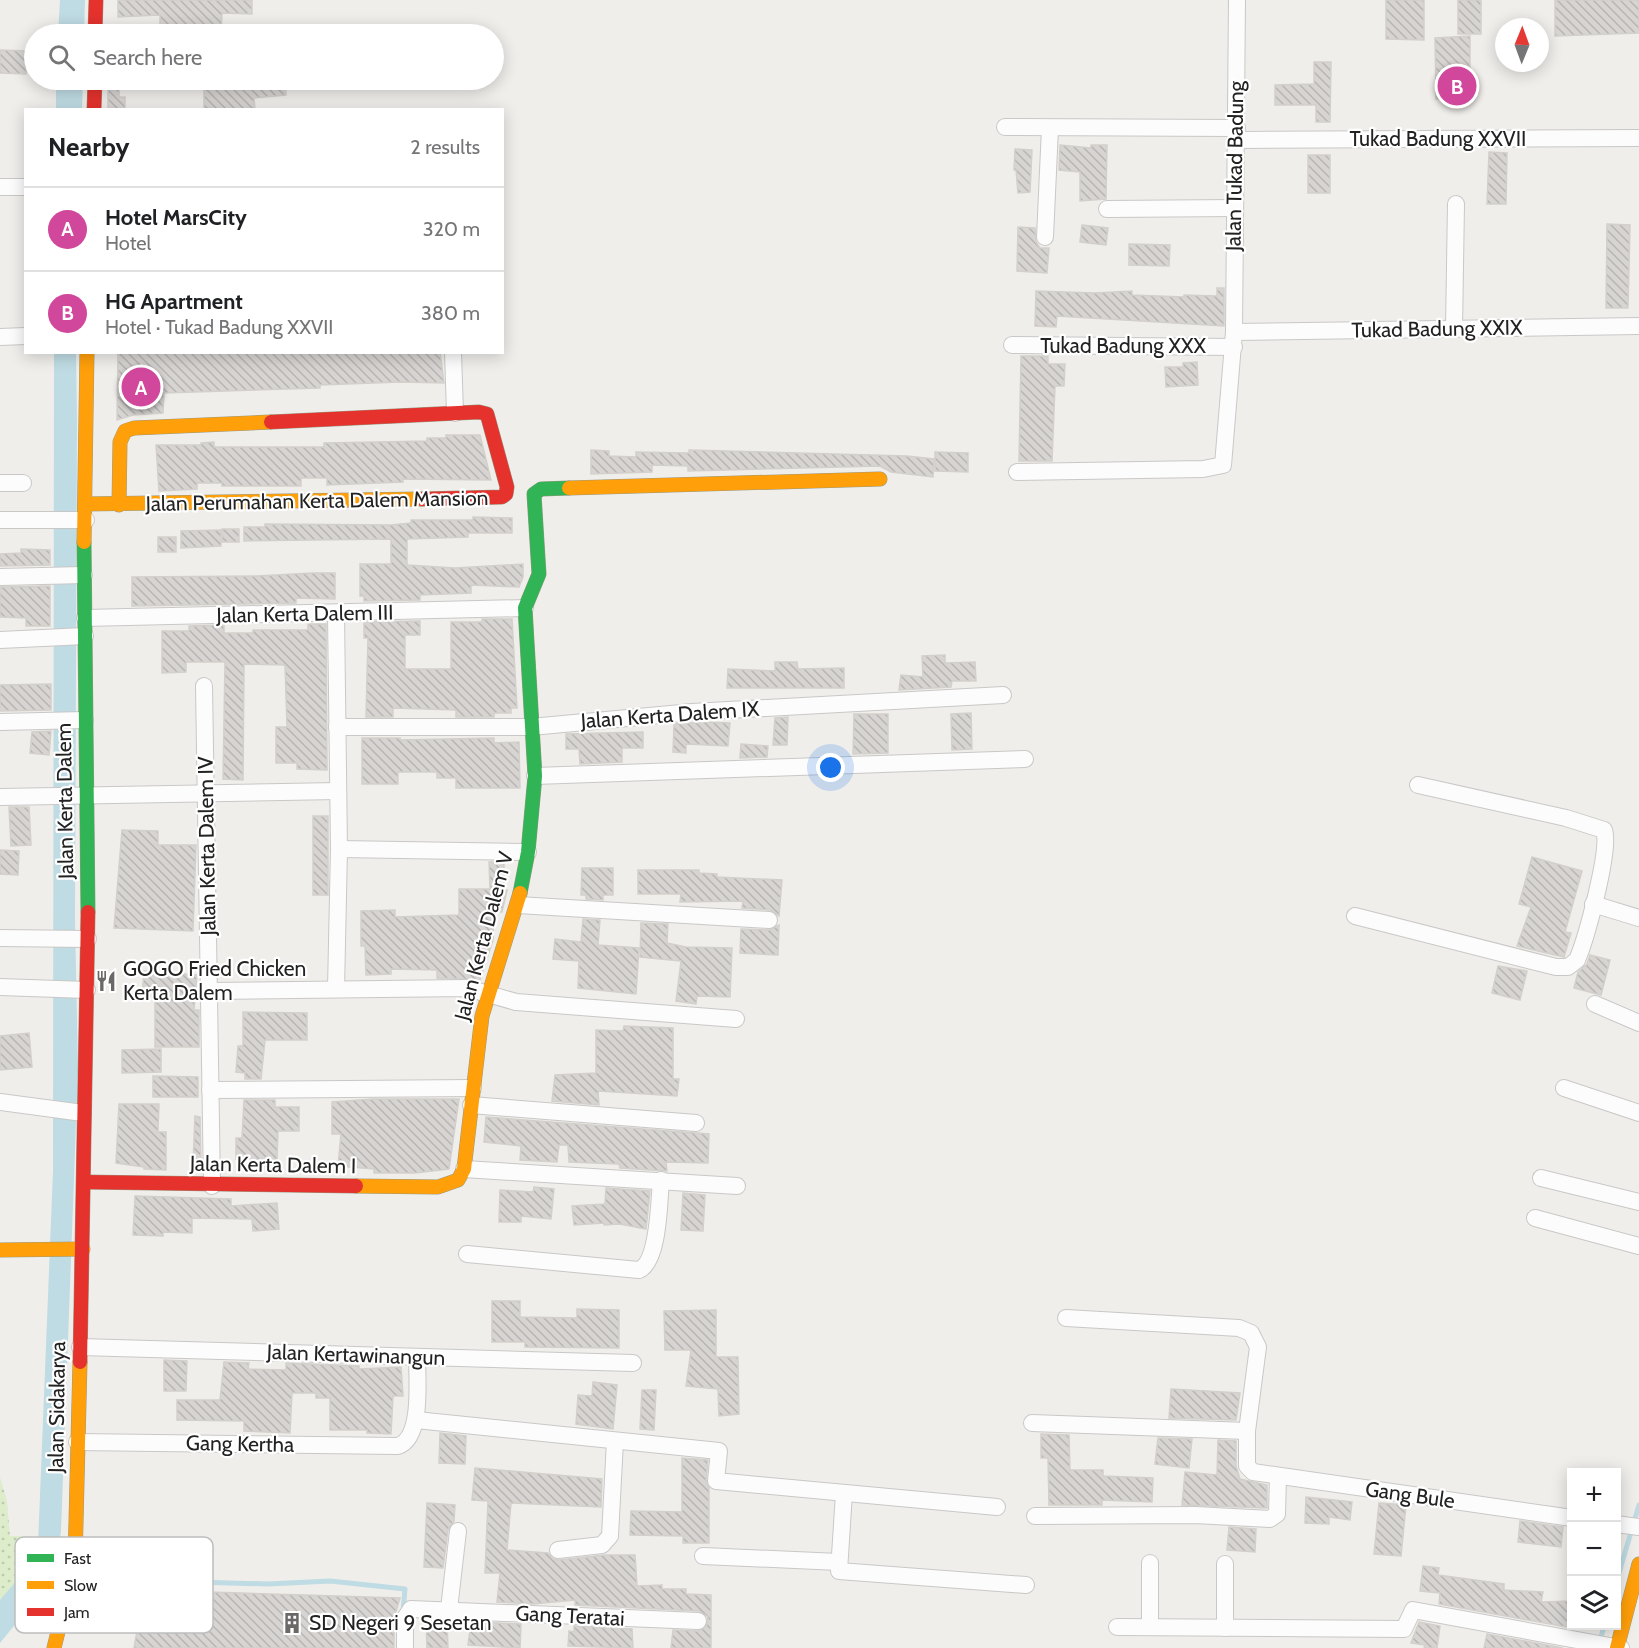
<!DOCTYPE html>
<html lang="en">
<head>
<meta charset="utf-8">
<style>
	body { margin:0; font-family:Cabin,sans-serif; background:#f6f6f6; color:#202124 }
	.controls { position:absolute; right:18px; bottom:18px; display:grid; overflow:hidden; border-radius:0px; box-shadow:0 3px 15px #0003 }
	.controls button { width:54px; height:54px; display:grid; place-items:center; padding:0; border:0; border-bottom:2px solid #e0e0e0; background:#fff; color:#202124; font:30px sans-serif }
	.compass { position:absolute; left:1495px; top:18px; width:54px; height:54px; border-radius:50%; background:#fff; box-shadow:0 3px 15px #0003; rotate:1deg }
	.you { position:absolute; left:831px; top:768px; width:21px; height:21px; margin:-15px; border:4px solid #fff; border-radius:50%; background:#1a73e8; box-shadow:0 0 0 9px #1a73e833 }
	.badge { display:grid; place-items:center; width:39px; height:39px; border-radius:50%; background:#6a6968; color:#fff; font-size:20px; font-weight:700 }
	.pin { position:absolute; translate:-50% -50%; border:3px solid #fff; box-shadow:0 2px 6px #0006 }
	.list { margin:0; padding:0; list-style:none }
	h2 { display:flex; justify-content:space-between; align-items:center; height:78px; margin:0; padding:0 24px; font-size:26px }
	h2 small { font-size:20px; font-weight:400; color:#757577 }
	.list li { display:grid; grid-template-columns:39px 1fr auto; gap:18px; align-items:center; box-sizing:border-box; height:84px; padding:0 24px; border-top:2px solid #e0e0e0 }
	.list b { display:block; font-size:22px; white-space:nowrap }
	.list p { margin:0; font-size:20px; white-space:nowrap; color:#757577 }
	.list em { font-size:20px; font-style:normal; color:#757577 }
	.icon { flex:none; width:33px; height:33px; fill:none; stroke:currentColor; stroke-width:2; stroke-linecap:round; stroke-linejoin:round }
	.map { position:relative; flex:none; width:1639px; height:1648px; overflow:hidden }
	.search { position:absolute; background:#fff; box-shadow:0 3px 15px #0003; left:24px; top:24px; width:480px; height:66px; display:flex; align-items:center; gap:15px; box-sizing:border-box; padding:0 21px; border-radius:33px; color:#757577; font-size:22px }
	.panel { position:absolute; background:#fff; box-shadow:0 3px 15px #0003; left:24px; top:108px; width:480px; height:246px; border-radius:0px }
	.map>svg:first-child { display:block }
	.grass { fill:url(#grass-dots) }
	.water { fill:#bfdbe3 }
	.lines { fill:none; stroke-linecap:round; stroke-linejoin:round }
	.stream { stroke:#bfdbe3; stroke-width:5 }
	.building { fill:url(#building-back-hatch); stroke:#d3d0cc; stroke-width:1.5 }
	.street-casing { stroke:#c9c8c7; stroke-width:18 }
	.fast-casing { stroke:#999a82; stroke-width:15 }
	.slow-casing { stroke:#999a82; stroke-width:15 }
	.jam-casing { stroke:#999a82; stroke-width:15 }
	.street { stroke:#fdfcfc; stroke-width:16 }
	.fast { stroke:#30b455; stroke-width:14 }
	.slow { stroke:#ff9f0a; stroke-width:14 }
	.jam { stroke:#e5322d; stroke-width:14 }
	.labels { text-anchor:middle; stroke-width:4.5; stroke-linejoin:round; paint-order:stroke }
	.street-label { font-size:21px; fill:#222; stroke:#fff }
	.poi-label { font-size:21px; fill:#222; stroke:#fff; text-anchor:start }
	.key { fill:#fff; stroke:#bdbdbd; stroke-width:1.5 }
	.key-label { font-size:16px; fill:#222 }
</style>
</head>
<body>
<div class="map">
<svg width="1639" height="1648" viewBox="0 0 1639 1648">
	<defs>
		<pattern id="grass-dots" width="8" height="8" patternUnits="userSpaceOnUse" patternTransform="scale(1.5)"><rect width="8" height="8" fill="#ddeccb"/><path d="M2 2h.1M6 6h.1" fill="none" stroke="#bdcaae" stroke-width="1.8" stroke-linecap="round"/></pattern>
		<pattern id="building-back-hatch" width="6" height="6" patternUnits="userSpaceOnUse" patternTransform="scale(1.5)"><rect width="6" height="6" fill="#d7d4d2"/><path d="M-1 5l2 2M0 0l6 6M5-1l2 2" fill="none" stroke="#b8b6b4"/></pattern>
	</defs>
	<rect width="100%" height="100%" fill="#f0eeeb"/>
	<path class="grass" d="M0,1477L7,1501L10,1536H26L25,1572L0,1600Z"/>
	<g class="water">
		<path d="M60,0H85L84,34H58Z"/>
		<path d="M56,80H83L82,109H56Z"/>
		<path d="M54,353H76L77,421L75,920L78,1069L61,1531L56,1568L40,1594L0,1643V1600L36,1558L38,1545L53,1171Z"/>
	</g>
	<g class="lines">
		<g class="stream">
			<path d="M43,1576L54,1578"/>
			<path d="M85,1579L268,1584L330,1581L405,1589L403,1611"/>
			<path d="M1616,1583L1639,1505"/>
			<path d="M1600,1641L1604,1626"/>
		</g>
	</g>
	<g class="building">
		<path d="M118,0H252V14L222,13L221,34H160V15L118,17Z"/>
		<path d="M1386,0H1424V40L1386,39Z"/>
		<rect x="1458" y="0" width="23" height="34"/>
		<path d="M1555,0H1639V33L1555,36Z"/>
		<path d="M1470,36V98L1436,99L1435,38Z"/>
		<path d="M0,50L27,51L26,74L0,73Z"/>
		<path d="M1314,62H1331L1330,122H1316V105H1275V85L1314,84Z"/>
		<path d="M108,80H119V97H125V110H108Z"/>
		<path d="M235,80H285L286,95L254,98L255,109L204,110V87L235,88Z"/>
		<path d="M1060,145L1091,148V145H1107L1106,199L1080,201V172L1059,170Z"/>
		<path d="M1015,149L1032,150L1030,192L1018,193L1016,170H1014Z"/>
		<path d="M1489,152L1507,153L1506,204H1487Z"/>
		<rect x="1308" y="155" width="22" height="38"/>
		<path d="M1607,224L1630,225L1628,308H1606Z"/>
		<path d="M1082,225L1108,228L1106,245L1080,242Z"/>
		<path d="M1018,227L1035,228L1036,242L1040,248H1049L1047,273L1017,271Z"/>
		<path d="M1129,244L1170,245L1169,266L1129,265Z"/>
		<path d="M1217,288H1224V326L1057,316L1056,327L1035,326L1036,291L1095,293L1132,291V295L1184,297V295L1217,296Z"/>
		<path d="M118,352H440L444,383L400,382L320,385V388L164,393L163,413L133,415L117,420Z"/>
		<path d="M1021,356H1048V364H1065L1064,386H1055L1052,461H1019Z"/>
		<path d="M1197,362L1198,385L1166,387L1165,367H1183V363Z"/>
		<path d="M446,435H480L491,480L403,479V482L327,485V478H301V486H222V483H197V489L159,491L156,445H201V443L214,442V447H324V443L427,441V438H446Z"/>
		<path d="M591,450L609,451V456L636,457V452L689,453V450L907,456L934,459L933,477L891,472L880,466L688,471V466L652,465V472L591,474Z"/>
		<path d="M935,452L968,453V472L935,471Z"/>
		<path d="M473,517L512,518V533H468V537L407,539V565L455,568L523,564V577L519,587L471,585V593L420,595V600L364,601V596H360V564H391V539L244,541V527H265V524L391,525L411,523V520H473Z"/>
		<rect x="222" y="529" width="17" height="13"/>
		<path d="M221,530V546L181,548V531Z"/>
		<rect x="158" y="537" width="18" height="15"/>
		<path d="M21,549L50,550V565L0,566V554L21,553Z"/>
		<path d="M313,573H335V599L296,598V603L132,606V577L257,576Z"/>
		<path d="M50,586V626H26V618L0,617V587Z"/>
		<path d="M482,619H512L517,708H511V713H494V717H456V710L393,708V717H366L368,638H364V622L420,621V635H405V669H451V622H482Z"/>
		<path d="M308,624H326L327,770L297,769V763H276V727H287L285,665L244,664L243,780L223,779L225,662H186V672L162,673V631H189V626L224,625V633H253V630H308Z"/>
		<path d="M945,655V663L975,662L976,681H952L951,687L899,690L901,675L923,677L922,656Z"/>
		<path d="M775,662H797L798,669L844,668V688H727L728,669L775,671Z"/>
		<path d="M51,684V710L0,711V685Z"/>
		<path d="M971,713L972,749L952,750L951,714Z"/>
		<path d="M854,714H888V753L853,754Z"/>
		<path d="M788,717L787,745H773L775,718Z"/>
		<path d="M706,722L730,723L728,746L686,744V753L673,752L674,724Z"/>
		<path d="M51,731L49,755L30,753L32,732Z"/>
		<path d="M643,732V748H622V762L580,764L579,749H566V734Z"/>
		<path d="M362,738H400V740L494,738V743L519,742L520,788H456V778H437V772H398V784H362Z"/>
		<path d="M741,744L768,746L767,757L740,758Z"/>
		<path d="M9,807H29L31,845L11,846Z"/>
		<rect x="313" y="816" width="15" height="79"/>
		<path d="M122,830L158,831V845H196L193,931L114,928Z"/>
		<path d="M0,850L19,851L18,875L0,874Z"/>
		<path d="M1532,857L1582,871L1565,932L1571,933L1564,957L1517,946L1531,907L1519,904Z"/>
		<path d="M489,862H504V890H507L502,912H494L493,940L480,980L437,978V970L391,969V974L366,975L365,946H361V911L395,910V917L459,915V889H490Z"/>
		<path d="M582,868H613V895H603V900L586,899V895H581Z"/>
		<path d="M638,870H699V873L717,874V877L782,880L779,916L770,910L742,908L743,901L680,902L681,894H638Z"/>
		<path d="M583,919L600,920L598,945L639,948L636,994L578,988L579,961L553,959L555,939L581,942Z"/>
		<path d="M641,923L668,924L667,943L686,947L732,948L730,997L697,996L696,1004L676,1001L681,961L640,957Z"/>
		<path d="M779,925L778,955L740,953L741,929L769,930Z"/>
		<path d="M1590,955L1610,960L1601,995L1574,988L1578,972L1587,964Z"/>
		<path d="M1498,966L1527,971L1520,1000L1492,993Z"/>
		<path d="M144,971L197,975L194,1010H199V1047H155V997L142,996Z"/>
		<path d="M243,1012L307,1013V1040H265L261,1079H245V1073L236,1072L238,1046H243Z"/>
		<path d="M624,1026L673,1028V1079H679L677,1096L598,1091L599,1105L552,1101L555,1075L596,1073V1030L623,1031Z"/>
		<path d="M29,1033L32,1067L0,1070V1036Z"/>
		<path d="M161,1049V1072L122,1073V1050Z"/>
		<path d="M153,1076L198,1077V1097H153Z"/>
		<path d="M373,1099H459L449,1169L415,1173H374V1169L338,1166L341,1134H332V1102Z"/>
		<path d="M244,1100H275V1107H299V1131H278L277,1160L236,1159V1138H242Z"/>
		<path d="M119,1104H159L158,1132H166V1170L144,1169V1167L116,1163Z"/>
		<path d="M195,1116L200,1117L201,1164H193Z"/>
		<path d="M486,1117L709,1134L708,1163L666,1162L667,1171L620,1168L619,1164L569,1162L568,1145H559L557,1162L520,1160L521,1146L484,1142Z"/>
		<path d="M534,1187L554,1189L551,1219L521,1216V1222H499L500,1190L533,1192Z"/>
		<path d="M606,1188L650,1191L646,1229L620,1224L604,1225V1223L574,1225L572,1206L605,1204Z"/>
		<path d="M683,1193L705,1195L703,1231L681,1230Z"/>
		<path d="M135,1196L231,1199V1206L277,1203L279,1229L253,1231L252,1219L192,1218V1233L163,1232V1236L133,1235Z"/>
		<path d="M492,1301H520V1317L577,1318V1309L619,1310V1348L525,1347V1342H492Z"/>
		<path d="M716,1310V1357H738L739,1414L719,1416L718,1389L686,1386L691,1350H665L664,1311Z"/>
		<path d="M164,1360L187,1361L186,1391H164Z"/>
		<path d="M224,1362L249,1363L248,1369L286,1370V1363L359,1366V1369L401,1367L403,1396H393L391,1434L367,1433V1430H330V1398H316V1393H292L290,1433L244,1431V1421L177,1420V1400H220Z"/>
		<path d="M593,1382L617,1385L613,1429L576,1424L578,1395L592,1396Z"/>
		<path d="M1171,1389L1240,1393L1236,1420L1169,1418Z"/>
		<path d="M642,1390H656L654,1430L640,1429Z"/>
		<path d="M440,1433L466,1436L465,1464L439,1463Z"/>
		<path d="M1041,1434L1069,1435L1070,1470H1103V1476L1153,1478L1152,1502L1102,1500V1505H1049L1048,1458H1041Z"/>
		<path d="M1158,1438L1192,1439L1189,1468L1155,1464Z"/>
		<path d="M1218,1440L1236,1441V1466L1240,1479L1267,1485V1508L1182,1505L1185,1472L1217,1475Z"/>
		<path d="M682,1458L708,1460L706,1480L709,1488V1543H683V1536L630,1535L631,1511L682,1512Z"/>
		<path d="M475,1468L602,1479L601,1507L511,1503L507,1550L548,1553L553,1559L559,1560L605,1555H635L637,1586L662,1585V1589H686V1594L711,1595V1648H671L673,1630L698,1631L706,1627L708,1617L699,1611L575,1605V1600L533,1604L497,1602L500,1573H485L488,1501L472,1500Z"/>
		<path d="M1306,1497L1352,1502L1350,1520L1329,1517V1524L1305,1523Z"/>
		<path d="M427,1503L455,1505L454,1521L448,1530L443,1568L424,1567Z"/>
		<path d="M1379,1503L1406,1505L1401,1556L1374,1554Z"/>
		<path d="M1520,1521L1563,1527L1561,1547L1518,1542Z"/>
		<path d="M1229,1527L1256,1529L1255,1552L1227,1550Z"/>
		<path d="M1423,1566L1439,1568L1438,1575L1504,1584V1590L1543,1592L1541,1602L1572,1601V1628L1439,1604L1440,1593L1420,1591Z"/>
		<path d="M132,1585L179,1587V1591L400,1598L394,1618V1648H134L137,1631H132Z"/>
		<path d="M426,1620L447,1621L448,1648H427Z"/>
		<path d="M471,1622L521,1624L520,1648L468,1645Z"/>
		<path d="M1419,1622L1440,1626L1437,1648H1424L1425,1645L1411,1643Z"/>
		<path d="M574,1626L632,1629L633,1648L568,1646L569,1631L574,1632Z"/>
		<path d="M1487,1634L1563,1648H1484Z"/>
	</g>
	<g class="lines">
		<defs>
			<g id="street">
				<path d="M1005,127L1237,128"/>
				<path d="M1237,140L1639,138"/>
				<path d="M0,187H26"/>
				<path d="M1107,209L1235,208"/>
				<path d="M1045,237L1050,128"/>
				<path d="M1454,329L1456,204"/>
				<path d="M1234,332L1639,326"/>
				<path d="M0,337L26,336"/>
				<path d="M1012,345L1234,347"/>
				<path d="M453,352L455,413"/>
				<path d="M1017,472L1203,469L1223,465L1234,332L1237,0"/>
				<path d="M0,483H23"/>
				<path d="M0,520H86"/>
				<path d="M0,577L84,575"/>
				<path d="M85,618L525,608"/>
				<path d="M0,640L85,636"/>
				<path d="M204,686L212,1186"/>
				<path d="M0,722L85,720"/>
				<path d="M337,727H531L692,712L1003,695"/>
				<path d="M535,776L1025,759"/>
				<path d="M0,797L338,791"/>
				<path d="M339,849L528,852"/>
				<path d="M1593,904L1639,918"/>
				<path d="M518,905L769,920"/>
				<path d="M1355,916L1556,967H1568L1577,960C1586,939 1611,849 1604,830L1566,818L1418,785"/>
				<path d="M0,938L88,939"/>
				<path d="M0,987L87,990"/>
				<path d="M336,989L339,849L336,614"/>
				<path d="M210,991L467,988L516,1002L736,1019"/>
				<path d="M1595,1004L1639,1023"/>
				<path d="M1564,1088L1639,1113"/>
				<path d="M210,1090L473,1088"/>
				<path d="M0,1102L83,1113"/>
				<path d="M471,1105L696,1123"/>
				<path d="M464,1169L737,1186"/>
				<path d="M1541,1178L1639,1202"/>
				<path d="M1535,1218L1639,1246"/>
				<path d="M467,1254L639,1270C659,1262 659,1201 661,1180"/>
				<path d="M1066,1318L1239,1328L1251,1333L1258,1347L1247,1431V1466L1253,1472L1572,1518"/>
				<path d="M80,1347L633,1363"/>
				<path d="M416,1420L719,1451L716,1481L997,1507"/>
				<path d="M1032,1423L1247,1431"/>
				<path d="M77,1442L398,1446C423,1438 417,1379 417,1357"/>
				<path d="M844,1493L839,1571L1026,1585"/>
				<path d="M1035,1516L1195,1515L1270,1519L1277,1514L1278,1477"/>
				<path d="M1616,1524L1639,1527"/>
				<path d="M558,1550L602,1545L610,1536L615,1441"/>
				<path d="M703,1556L839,1562"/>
				<path d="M449,1609L458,1531"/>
				<path d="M1117,1627L1404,1629L1413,1610L1621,1648"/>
				<path d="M1150,1627V1563"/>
				<path d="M1225,1628V1564"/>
				<path d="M405,1648V1618L411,1609L698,1621"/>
			</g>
			<g id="fast">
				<path d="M84,542L88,912"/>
				<path d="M520,893L528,852L535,776L525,608L539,574L534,494L541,489L569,488"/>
			</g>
			<g id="slow">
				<path d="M569,488L880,479"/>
				<path d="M85,504L422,499"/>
				<path d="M119,505L120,442L125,431L134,428L271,422"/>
				<path d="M84,542L87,352"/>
				<path d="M356,1186L438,1187L458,1180L464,1169L482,1016L520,893"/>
				<path d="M0,1250L83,1249"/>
				<path d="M54,1648L75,1562L80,1362"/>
				<path d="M1617,1648L1639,1564"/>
			</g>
			<g id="jam">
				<path d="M95,34L96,0"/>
				<path d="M94,110L95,80"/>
				<path d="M271,422L479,412L487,414L507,487L506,494L502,497L422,499"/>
				<path d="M84,1182L356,1186"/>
				<path d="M80,1362L88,912"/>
			</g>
		</defs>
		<use href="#street" class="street-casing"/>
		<use href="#fast" class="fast-casing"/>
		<use href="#slow" class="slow-casing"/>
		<use href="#jam" class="jam-casing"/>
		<use href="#street" class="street"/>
		<use href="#fast" class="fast"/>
		<use href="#slow" class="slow"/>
		<use href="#jam" class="jam"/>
	</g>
	<defs>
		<symbol id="restaurant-bare" viewBox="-9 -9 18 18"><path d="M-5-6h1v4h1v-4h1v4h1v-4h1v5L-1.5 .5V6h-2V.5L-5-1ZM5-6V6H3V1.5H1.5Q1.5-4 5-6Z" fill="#6a6968" stroke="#fff" stroke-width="2.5" paint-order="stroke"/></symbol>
		<symbol id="building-bare" viewBox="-9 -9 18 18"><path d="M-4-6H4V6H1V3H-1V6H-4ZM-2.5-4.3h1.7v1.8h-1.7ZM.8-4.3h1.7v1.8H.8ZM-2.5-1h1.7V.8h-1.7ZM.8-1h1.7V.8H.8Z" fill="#6a6968" stroke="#fff" stroke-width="2.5" paint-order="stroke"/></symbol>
	</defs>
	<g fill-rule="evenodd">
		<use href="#restaurant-bare" x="91" y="966" width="30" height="30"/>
		<use href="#building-bare" x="277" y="1608" width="30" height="30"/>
	</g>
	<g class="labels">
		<g class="street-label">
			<text x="1438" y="146">Tukad Badung XXVII</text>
			<text transform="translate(1235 166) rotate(-89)" y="7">Jalan Tukad Badung</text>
			<text transform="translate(1437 329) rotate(-1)" y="7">Tukad Badung XXIX</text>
			<text x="1123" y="353">Tukad Badung XXX</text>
			<text transform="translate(317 501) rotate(-1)" y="7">Jalan Perumahan Kerta Dalem Mansion</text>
			<text transform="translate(305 614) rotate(-1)" y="7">Jalan Kerta Dalem III</text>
			<text transform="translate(670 715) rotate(-4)" y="7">Jalan Kerta Dalem IX</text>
			<text transform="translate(65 801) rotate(-91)" y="7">Jalan Kerta Dalem</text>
			<text transform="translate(207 846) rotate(-91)" y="7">Jalan Kerta Dalem IV</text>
			<text transform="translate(484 936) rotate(-75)" y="7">Jalan Kerta Dalem V</text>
			<text transform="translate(273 1165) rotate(1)" y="7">Jalan Kerta Dalem I</text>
			<text transform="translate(356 1355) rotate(2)" y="7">Jalan Kertawinangun</text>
			<text transform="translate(57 1407) rotate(-89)" y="7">Jalan Sidakarya</text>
			<text transform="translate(240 1444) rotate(1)" y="7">Gang Kertha</text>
			<text transform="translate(1410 1495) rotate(8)" y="7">Gang Bule</text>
			<text transform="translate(570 1616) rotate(3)" y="7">Gang Teratai</text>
		</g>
		<g class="poi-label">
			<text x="123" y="976">GOGO Fried Chicken<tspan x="123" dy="24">Kerta Dalem</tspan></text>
			<text x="309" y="1630">SD Negeri 9 Sesetan</text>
		</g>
	</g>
	<rect x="15" y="1537" width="198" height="96" rx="9" class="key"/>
	<rect x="27" y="1554" width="27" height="8" fill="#30b455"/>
	<rect x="27" y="1581" width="27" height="8" fill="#ff9f0a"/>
	<rect x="27" y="1608" width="27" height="8" fill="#e5322d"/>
	<g class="key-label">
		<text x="64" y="1564">Fast</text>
		<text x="64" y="1591">Slow</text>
		<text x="64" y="1618">Jam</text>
	</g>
</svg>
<div class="controls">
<button>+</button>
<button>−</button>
<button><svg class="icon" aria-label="layers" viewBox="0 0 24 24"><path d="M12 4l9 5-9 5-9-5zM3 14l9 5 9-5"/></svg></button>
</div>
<svg class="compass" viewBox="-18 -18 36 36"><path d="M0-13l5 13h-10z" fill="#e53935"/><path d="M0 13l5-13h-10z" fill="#757577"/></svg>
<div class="you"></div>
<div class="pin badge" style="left:141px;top:387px;background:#d1479c">A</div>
<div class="pin badge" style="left:1457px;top:86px;background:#d1479c">B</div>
<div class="search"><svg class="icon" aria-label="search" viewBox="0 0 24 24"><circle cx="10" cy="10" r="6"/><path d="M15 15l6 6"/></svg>Search here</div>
<section class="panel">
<h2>Nearby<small>2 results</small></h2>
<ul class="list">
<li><span class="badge" style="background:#d1479c">A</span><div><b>Hotel MarsCity</b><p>Hotel</p></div><em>320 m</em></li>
<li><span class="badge" style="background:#d1479c">B</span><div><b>HG Apartment</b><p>Hotel · Tukad Badung XXVII</p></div><em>380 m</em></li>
</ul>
</section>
</div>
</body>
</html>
